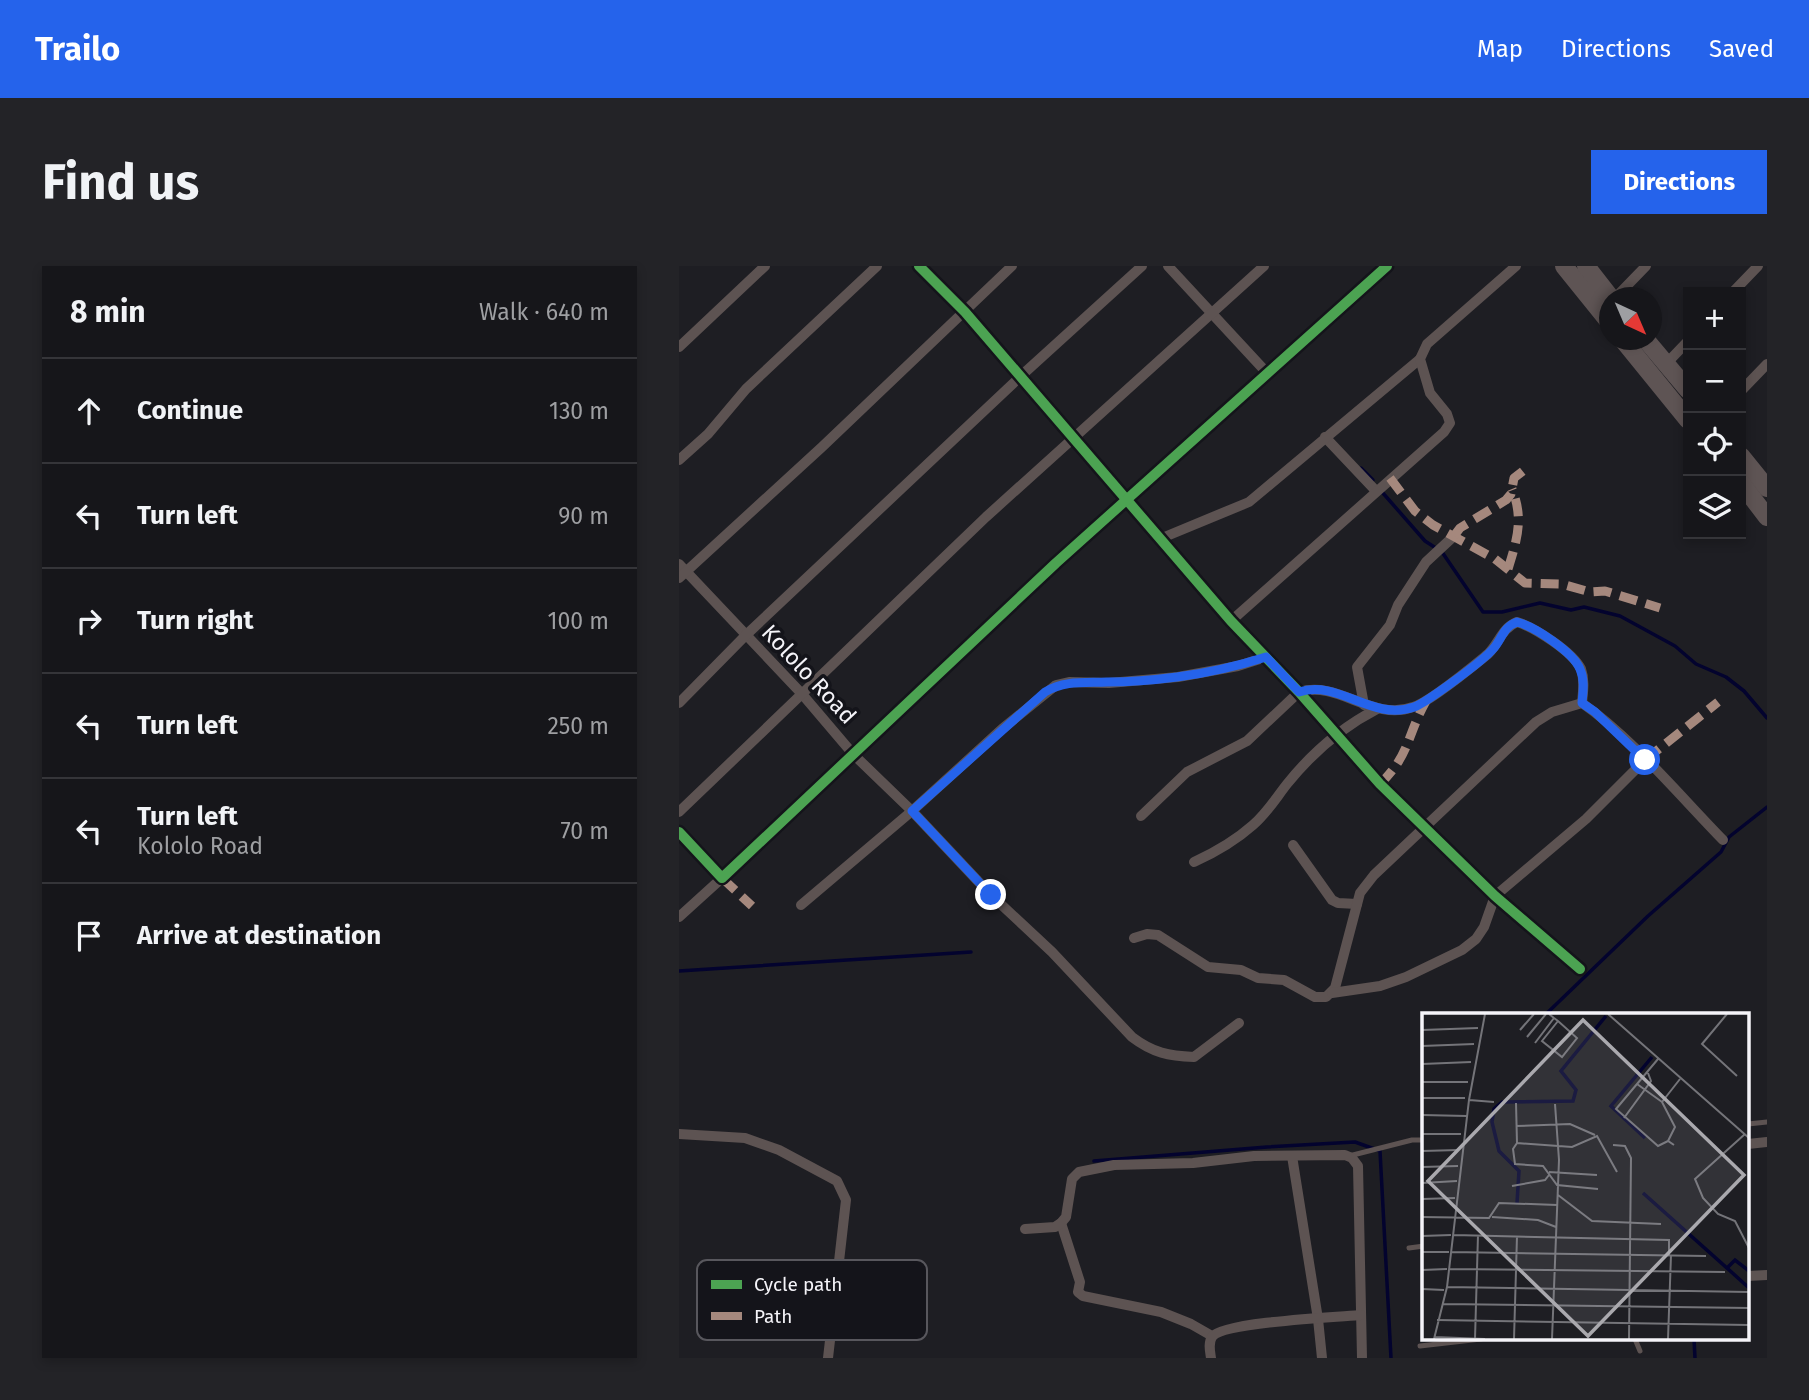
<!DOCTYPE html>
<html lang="en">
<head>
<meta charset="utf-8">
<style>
	body { margin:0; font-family:"Fira Sans",sans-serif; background:#232327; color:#f1f3f6 }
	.controls { position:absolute; right:21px; top:21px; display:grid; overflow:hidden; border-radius:0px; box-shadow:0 4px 10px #0003 }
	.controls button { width:63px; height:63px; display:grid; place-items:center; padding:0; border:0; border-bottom:2px solid #353539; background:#16161a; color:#f1f3f6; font:35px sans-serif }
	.compass { position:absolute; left:920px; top:21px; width:63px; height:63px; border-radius:50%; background:#16161a; box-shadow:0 4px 10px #0003; rotate:136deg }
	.stop { position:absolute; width:21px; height:21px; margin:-16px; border:5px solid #2563eb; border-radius:50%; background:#fff }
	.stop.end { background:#2563eb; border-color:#fff; box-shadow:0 2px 7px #0008 }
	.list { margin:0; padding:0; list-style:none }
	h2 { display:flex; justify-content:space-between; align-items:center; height:91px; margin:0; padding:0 28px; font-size:30px }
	h2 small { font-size:23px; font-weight:400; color:#9e9fa2 }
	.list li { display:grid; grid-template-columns:46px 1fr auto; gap:21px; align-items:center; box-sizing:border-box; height:105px; padding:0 28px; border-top:2px solid #353539 }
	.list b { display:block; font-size:26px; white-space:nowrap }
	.list p { margin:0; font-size:23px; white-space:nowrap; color:#9e9fa2 }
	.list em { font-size:23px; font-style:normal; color:#9e9fa2 }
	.icon { flex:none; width:38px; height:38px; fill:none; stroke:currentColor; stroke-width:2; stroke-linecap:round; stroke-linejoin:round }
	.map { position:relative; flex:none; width:1088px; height:1092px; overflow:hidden; border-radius:0px }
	header { display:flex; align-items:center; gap:42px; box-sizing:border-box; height:98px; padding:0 35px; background:#2563eb; color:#fff }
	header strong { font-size:33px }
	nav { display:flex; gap:38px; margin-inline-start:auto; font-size:24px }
	.intro { display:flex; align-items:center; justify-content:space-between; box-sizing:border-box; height:168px; padding:0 42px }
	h1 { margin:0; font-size:49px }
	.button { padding:18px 32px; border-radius:0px; background:#2563eb; color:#fff; font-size:24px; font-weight:700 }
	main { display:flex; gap:42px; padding:0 42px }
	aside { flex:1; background:#16161a; border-radius:0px; box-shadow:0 4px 10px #0003 }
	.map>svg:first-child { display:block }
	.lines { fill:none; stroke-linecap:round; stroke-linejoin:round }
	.stream { stroke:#03032e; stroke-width:3.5 }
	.service { stroke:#5d5352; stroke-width:5 }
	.minor { stroke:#5d5352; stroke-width:10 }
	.primary { stroke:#5e5454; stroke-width:18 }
	.quiet { stroke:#a5887d; stroke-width:9; stroke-dasharray:18 9; stroke-linecap:butt }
	.cycleway-casing { stroke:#14141a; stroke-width:15 }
	.cycleway { stroke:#4ca352; stroke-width:10 }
	.route { stroke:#2563eb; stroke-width:9 }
	.labels { text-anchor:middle; stroke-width:7; stroke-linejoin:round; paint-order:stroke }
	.street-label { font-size:23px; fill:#f5f4f9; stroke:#14141a }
	.inset-river { fill:none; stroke:#03032e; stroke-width:3.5 }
	.inset-road { fill:none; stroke:#747479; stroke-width:2 }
	.view { fill:#aaa9ae; fill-opacity:0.15; stroke:#aaa9ae; stroke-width:3.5 }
	.inset-edge { fill:none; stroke:#f5f4f9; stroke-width:3.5 }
	.key { fill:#14141a; stroke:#58575d; stroke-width:2 }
	.key-label { font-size:19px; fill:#f5f4f9 }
</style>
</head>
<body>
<header>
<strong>Trailo</strong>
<nav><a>Map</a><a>Directions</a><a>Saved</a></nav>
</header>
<div class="intro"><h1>Find us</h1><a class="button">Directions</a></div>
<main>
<aside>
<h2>8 min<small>Walk · 640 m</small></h2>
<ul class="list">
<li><svg class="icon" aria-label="ahead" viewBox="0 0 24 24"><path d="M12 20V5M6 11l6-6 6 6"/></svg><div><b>Continue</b></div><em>130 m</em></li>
<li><svg class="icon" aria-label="left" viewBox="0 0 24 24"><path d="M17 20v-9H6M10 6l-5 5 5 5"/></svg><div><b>Turn left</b></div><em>90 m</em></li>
<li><svg class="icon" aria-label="right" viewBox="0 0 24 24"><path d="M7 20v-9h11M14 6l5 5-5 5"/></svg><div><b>Turn right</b></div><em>100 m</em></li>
<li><svg class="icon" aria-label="left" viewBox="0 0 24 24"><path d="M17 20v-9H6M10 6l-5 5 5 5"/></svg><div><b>Turn left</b></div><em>250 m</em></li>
<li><svg class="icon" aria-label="left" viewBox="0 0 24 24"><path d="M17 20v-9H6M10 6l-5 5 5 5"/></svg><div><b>Turn left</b><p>Kololo Road</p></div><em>70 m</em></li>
<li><svg class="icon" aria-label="arrive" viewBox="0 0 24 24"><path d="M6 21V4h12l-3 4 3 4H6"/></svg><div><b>Arrive at destination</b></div></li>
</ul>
</aside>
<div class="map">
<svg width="1088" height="1092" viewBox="0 0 1088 1092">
	<rect width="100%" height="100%" fill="#1e1e23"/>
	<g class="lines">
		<g class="stream">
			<path d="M682,202L694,214"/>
			<path d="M703,226L746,275L763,286L804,346H823L861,337L892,344L905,341L941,350L996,380L1017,398L1047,411L1065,425L1088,452"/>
			<path d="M0,705L292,686"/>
			<path d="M866,749L969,650L1042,586L1050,571L1088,541"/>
			<path d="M415,895L588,881L676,876L701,885L712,1092"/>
			<path d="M1015,1073L1016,1092"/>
		</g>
		<g class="service">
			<path d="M1069,858L1088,856"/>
			<path d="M670,890L733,874H745"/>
			<path d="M730,982L745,980"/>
			<path d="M956,1073L961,1085"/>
			<path d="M741,1080L802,1073"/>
		</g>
		<g class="minor">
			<path d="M240,0L286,46L552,355L620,426L701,518L816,630L901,703"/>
			<path d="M489,0L589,108"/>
			<path d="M1054,26L1079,0"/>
			<path d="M936,32L967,0"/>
			<path d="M0,81L86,0"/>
			<path d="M987,98L1009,75"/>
			<path d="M1062,125L1088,98"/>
			<path d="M646,171L697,225"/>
			<path d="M0,194L29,168L67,123L198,0"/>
			<path d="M483,272L570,236L741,93"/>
			<path d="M0,298L123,428L174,488L233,545L312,629L373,686L453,771C474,787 490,790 515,791L560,757"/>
			<path d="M0,312L143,181L333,0"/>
			<path d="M552,355L765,166L771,157L768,148L751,127L741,93L748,78L837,0"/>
			<path d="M0,437L66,370L343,109L463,0"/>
			<path d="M685,439L678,401L711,359L719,339L747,296L775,270"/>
			<path d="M0,546L307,251L585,0"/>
			<path d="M462,550L508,506L568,475L620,426C660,414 693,456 734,441C751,436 793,401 809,388C820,377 823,362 838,356C855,361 894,386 902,403C906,414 904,426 903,437"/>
			<path d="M0,566L43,612L377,297L708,0"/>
			<path d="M614,579L653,634L659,637L678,638"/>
			<path d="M515,596C537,586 556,575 574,559C588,547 597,532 608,518C633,487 663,461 698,443"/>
			<path d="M122,639L233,545L323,463L377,419L390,416L430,417L499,411L559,400L587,391"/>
			<path d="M0,651L43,612"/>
			<path d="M455,672L468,668L479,669L529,701L562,704L579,712L605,714L636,731H647L656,722L681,627L695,609L857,456L873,446L903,437C952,471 1001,530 1044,574"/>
			<path d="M653,727L701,720L727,711L783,684L797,673L805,661L816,630L907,553L966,494"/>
			<path d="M0,868L66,872L100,884L158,915L167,934L149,1092"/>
			<path d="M1069,878L1088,876"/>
			<path d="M613,890L639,1053L643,1092"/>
			<path d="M382,957L401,1016L399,1026L404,1030L482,1046L512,1058L533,1070"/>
			<path d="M346,963L376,961L382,957L387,951L393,913L400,906L435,899L514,897L575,890L666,889L673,892L679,900L683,1092"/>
			<path d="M1069,1010L1088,1009"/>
			<path d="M532,1092C531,1085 529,1077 533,1071C543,1056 659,1051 682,1049"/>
		</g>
		<g class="primary">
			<path d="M885,0L931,57"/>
			<path d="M907,0L932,32"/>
			<path d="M944,74L1009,154"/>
			<path d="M967,74L1009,124"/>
			<path d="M1062,190L1088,222"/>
			<path d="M1062,217L1088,251"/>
		</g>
		<g class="quiet">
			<path d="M711,212L736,245L754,259L816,293L846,317L883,318L911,326L926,325L981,342"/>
			<path d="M775,270L781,262L827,234L832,228L835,212L844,205"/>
			<path d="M829,303C838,274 845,253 833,223"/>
			<path d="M966,494L1039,436"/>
			<path d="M701,518C731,489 728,469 747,435"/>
			<path d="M43,612L73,640"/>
		</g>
		<defs>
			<g id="cycleway">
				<path d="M240,0L286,46L552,355L620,426L701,518L816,630L901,703"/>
				<path d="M0,566L43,612L377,297L708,0"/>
			</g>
		</defs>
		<use href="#cycleway" class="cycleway-casing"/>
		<use href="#cycleway" class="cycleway"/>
	</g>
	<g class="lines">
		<path class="route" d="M312,629L233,545L366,426C386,414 406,417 428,416C451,416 475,414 498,411C528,407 559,400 587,391L620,426C660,413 693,456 735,441C747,437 805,394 814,383C823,373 824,361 838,356C856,361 894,386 901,403C906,414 904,426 903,437L916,446L966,494"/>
	</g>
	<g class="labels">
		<g class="street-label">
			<text transform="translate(130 408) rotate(47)" y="8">Kololo Road</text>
		</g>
	</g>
	<g transform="translate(743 747)">
		<rect width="327" height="327" fill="#1e1e23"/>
		<path class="inset-river" d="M223,125L189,93L230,44M221,180L305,255L313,247L327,258M95,190L97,158L77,138L70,109L72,96L80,89L151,88L154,77L139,58L184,3M305,255L327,275"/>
		<path class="inset-road" d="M127,1L132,5L136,8L155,25L140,44L120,28L136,8M186,1L327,125M305,1L280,31L315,63M0,17L56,15M98,17L112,1M105,24L124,1M113,30L132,5M0,33L52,31M236,46L194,96L236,133L246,128L252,132M0,51L49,49M0,69H46M215,71L240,89L258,66M0,85H43M47,87L72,89M240,89L253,114L246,128M94,90L95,130L150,134L175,123L195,159M0,102L45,103M202,105L229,68L226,60M94,113L148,111L173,122M0,121H39M323,121L273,166L281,185L296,201L313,208L327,235M95,130L91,136L93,151L121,153L135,172L176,176M191,132L203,133L209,145L207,326M0,138L37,137M0,154L36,153M127,159L175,162M0,170L35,168M90,173L123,167L127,162M136,182L170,208L239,211M0,186L33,185M0,204L67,205L77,190L135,192M70,204L116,207L134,214M32,222L247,227V242M0,223L29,222M0,239H27M30,239L284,243M28,256L303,259M0,257L25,256M25,274L327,279M0,276L22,277M21,291L327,295M15,307L327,312M13,324L63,326M12,326L25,274L47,87L63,1M53,326L56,222M92,326L95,223M130,326L137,147L133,91M246,326L249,242"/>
		<path class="view" d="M161,7L322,162L166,323L6,168Z"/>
		<rect width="327" height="327" class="inset-edge"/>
	</g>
	<rect x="18" y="994" width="230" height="80" rx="10" class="key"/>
	<rect x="32" y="1014" width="31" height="9" fill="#4ca352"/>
	<rect x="32" y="1046" width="31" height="8" fill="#a5887d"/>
	<g class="key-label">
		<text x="75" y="1025">Cycle path</text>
		<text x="75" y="1057">Path</text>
	</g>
</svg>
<div class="controls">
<button>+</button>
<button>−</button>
<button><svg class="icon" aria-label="locate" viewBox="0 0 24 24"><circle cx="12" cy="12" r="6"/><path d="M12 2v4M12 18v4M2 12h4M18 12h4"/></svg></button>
<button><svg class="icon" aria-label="layers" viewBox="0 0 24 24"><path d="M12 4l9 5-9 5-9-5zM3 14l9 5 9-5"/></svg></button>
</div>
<svg class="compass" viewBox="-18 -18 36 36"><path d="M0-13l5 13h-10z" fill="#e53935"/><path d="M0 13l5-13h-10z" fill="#9e9fa2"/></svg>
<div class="stop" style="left:966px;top:494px"></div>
<div class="stop end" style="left:312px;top:629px"></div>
</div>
</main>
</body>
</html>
